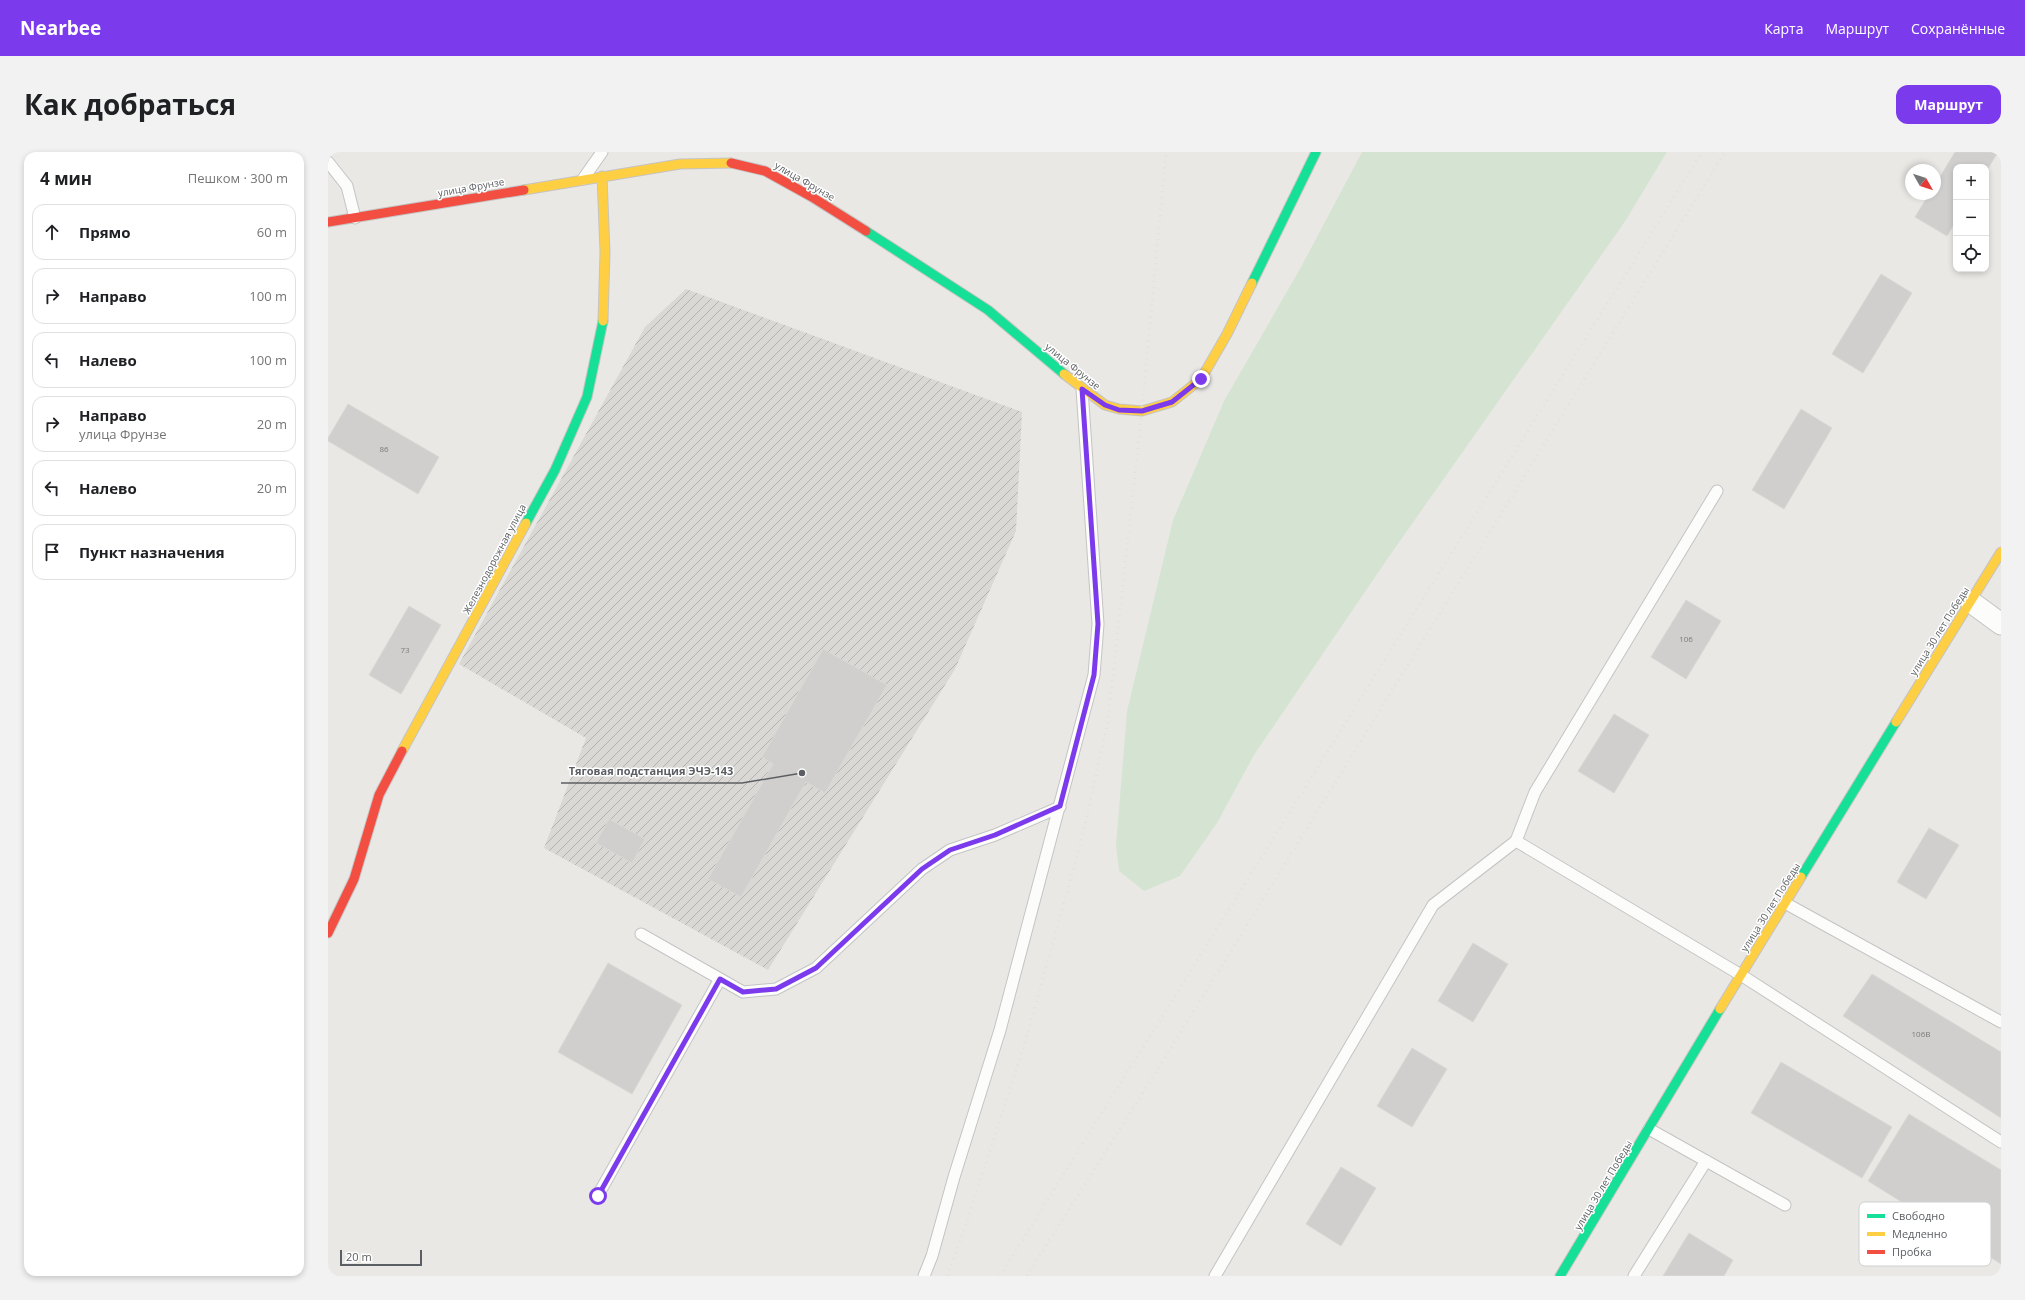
<!DOCTYPE html>
<html lang="ru">
<head>
<meta charset="utf-8">
<style>
	body { margin:0; font-family:"Open Sans",sans-serif; background:#f2f2f2; color:#202124 }
	.controls { position:absolute; right:12px; top:12px; display:grid; overflow:hidden; border-radius:8px; box-shadow:0 2px 6px #0003 }
	.controls button { width:36px; height:36px; display:grid; place-items:center; padding:0; border:0; border-bottom:1px solid #e0e0e0; background:#fff; color:#202124; font:20px sans-serif }
	.compass { position:absolute; left:1577px; top:12px; width:36px; height:36px; border-radius:50%; background:#fff; box-shadow:0 2px 6px #0003; rotate:129deg }
	.scale { position:absolute; left:12px; bottom:10px; width:82px; box-sizing:border-box; padding-left:4px; border:2px solid #5b5e62; border-top:0; font-size:11px; line-height:14px; white-space:nowrap; color:#5b5e62; -webkit-text-stroke:3px #fff; paint-order:stroke }
	.stop { position:absolute; width:12px; height:12px; margin:-9px; border:3px solid #7c3aed; border-radius:50%; background:#fff }
	.stop.end { background:#7c3aed; border-color:#fff; box-shadow:0 1px 4px #0008 }
	.list { margin:0; padding:0; list-style:none }
	h2 { display:flex; justify-content:space-between; align-items:center; height:52px; margin:0; padding:0 16px; font-size:17px }
	h2 small { font-size:13px; font-weight:400; color:#757577 }
	.list li { display:grid; grid-template-columns:26px 1fr auto; gap:12px; align-items:center; box-sizing:border-box; height:56px; margin:0 8px 8px; padding:0 8px; border:1px solid #e0e0e0; border-radius:12px }
	.list b { display:block; font-size:15px; white-space:nowrap }
	.list p { margin:0; font-size:13px; white-space:nowrap; color:#757577 }
	.list em { font-size:13px; font-style:normal; color:#757577 }
	.icon { flex:none; width:22px; height:22px; fill:none; stroke:currentColor; stroke-width:2; stroke-linecap:round; stroke-linejoin:round }
	.map { position:relative; flex:none; width:1673px; height:1124px; overflow:hidden; border-radius:12px }
	header { display:flex; align-items:center; gap:24px; box-sizing:border-box; height:56px; padding:0 20px; background:#7c3aed; color:#fff }
	header strong { font-size:19px }
	nav { display:flex; gap:22px; margin-inline-start:auto; font-size:14px }
	.intro { display:flex; align-items:center; justify-content:space-between; box-sizing:border-box; height:96px; padding:0 24px }
	h1 { margin:0; font-size:28px }
	.button { padding:10px 18px; border-radius:12px; background:#7c3aed; color:#fff; font-size:14px; font-weight:700 }
	main { display:flex; gap:24px; padding:0 24px }
	aside { flex:1; background:#fff; border-radius:12px; box-shadow:0 2px 6px #0003 }
	.map>svg:first-child { display:block }
	.industrial { fill:url(#industrial-furrows) }
	.green { fill:#d5e4d2 }
	.building { fill:#d1cfce; stroke:#d9d8d4 }
	.lines { fill:none; stroke-linecap:round; stroke-linejoin:round }
	.lane-casing { stroke:#c4c4c5; stroke-width:13 }
	.street-casing { stroke:#c4c4c5; stroke-width:23 }
	.fast-casing { stroke:#c4c4c4; stroke-width:11 }
	.slow-casing { stroke:#c4c4c4; stroke-width:11 }
	.jam-casing { stroke:#c4c4c4; stroke-width:11 }
	.lane { stroke:#fcfcfb; stroke-width:11 }
	.street { stroke:#fcfcfb; stroke-width:21 }
	.fast { stroke:#16e098; stroke-width:9 }
	.slow { stroke:#ffcf43; stroke-width:9 }
	.jam { stroke:#f24e42; stroke-width:9 }
	.rail { stroke:#e2e1e1; stroke-width:3; stroke-dasharray:1 5; stroke-linecap:butt }
	.route { stroke:#7c3aed; stroke-width:5 }
	.labels { text-anchor:middle; stroke-width:3; stroke-linejoin:round; paint-order:stroke }
	.number-label { font-size:8px; fill:#7a7c7e }
	.street-label { font-size:10px; fill:#5b5e62; stroke:#fff }
	.key { fill:#fff; stroke:#cecfd0; stroke-width:1 }
	.key-label { font-size:11px; fill:#5b5e62 }
	.leader { fill:none; stroke:#5b5e62; stroke-width:1.5 }
	.callout-dot { fill:#5b5e62; stroke:#fff; stroke-width:1.5 }
	.callout-label { font-size:11px; text-anchor:middle; font-weight:bold; fill:#5b5e62; stroke:#fff; stroke-width:3; stroke-linejoin:round; paint-order:stroke }
</style>
</head>
<body>
<header>
<strong>Nearbee</strong>
<nav><a>Карта</a><a>Маршрут</a><a>Сохранённые</a></nav>
</header>
<div class="intro"><h1>Как добраться</h1><a class="button">Маршрут</a></div>
<main>
<aside>
<h2>4 мин<small>Пешком · 300 m</small></h2>
<ul class="list">
<li><svg class="icon" aria-label="ahead" viewBox="0 0 24 24"><path d="M12 20V5M6 11l6-6 6 6"/></svg><div><b>Прямо</b></div><em>60 m</em></li>
<li><svg class="icon" aria-label="right" viewBox="0 0 24 24"><path d="M7 20v-9h11M14 6l5 5-5 5"/></svg><div><b>Направо</b></div><em>100 m</em></li>
<li><svg class="icon" aria-label="left" viewBox="0 0 24 24"><path d="M17 20v-9H6M10 6l-5 5 5 5"/></svg><div><b>Налево</b></div><em>100 m</em></li>
<li><svg class="icon" aria-label="right" viewBox="0 0 24 24"><path d="M7 20v-9h11M14 6l5 5-5 5"/></svg><div><b>Направо</b><p>улица Фрунзе</p></div><em>20 m</em></li>
<li><svg class="icon" aria-label="left" viewBox="0 0 24 24"><path d="M17 20v-9H6M10 6l-5 5 5 5"/></svg><div><b>Налево</b></div><em>20 m</em></li>
<li><svg class="icon" aria-label="arrive" viewBox="0 0 24 24"><path d="M6 21V4h12l-3 4 3 4H6"/></svg><div><b>Пункт назначения</b></div></li>
</ul>
</aside>
<div class="map">
<svg width="1673" height="1124" viewBox="0 0 1673 1124">
	<defs>
		<pattern id="industrial-furrows" width="10" height="10" patternUnits="userSpaceOnUse"><rect width="10" height="10" fill="#dad8d5"/><path d="M-1 1l2-2M0 10L10 0M9 11l2-2" fill="none" stroke="#b4b2b0"/></pattern>
	</defs>
	<rect width="100%" height="100%" fill="#eae8e5"/>
	<path class="industrial" d="M358,137L694,260L688,379L627,517L440,818L216,696L258,586L131,512L317,175Z"/>
	<path class="green" d="M1034,0H1339L1296,71L1060,406L926,603L889,671L852,724L816,739L791,719L788,693L799,559L845,368L896,249L973,115Z"/>
	<g class="building">
		<path d="M1627,0H1670L1658,20V15H1628V69L1619,84L1587,65L1601,42H1607V33Z"/>
		<path d="M1553,122L1584,141L1535,221L1504,202Z"/>
		<path d="M20,252L111,305L90,342L0,289V286Z"/>
		<path d="M1473,257L1504,276L1456,357L1424,338Z"/>
		<path d="M1358,448L1393,469L1358,527L1323,505Z"/>
		<path d="M81,454L113,473L73,542L41,523Z"/>
		<path d="M495,497L559,533L497,641L478,630L413,745L380,727L445,612L434,605Z"/>
		<path d="M1286,562L1321,583L1286,641L1250,619Z"/>
		<path d="M281,667L317,687L304,711L268,691Z"/>
		<path d="M1601,676L1631,693L1598,747L1569,730Z"/>
		<path d="M1145,791L1180,812L1145,870L1110,849Z"/>
		<path d="M280,811L354,853L304,942L230,900Z"/>
		<path d="M1544,822L1673,900V966L1515,864Z"/>
		<path d="M1084,896L1119,917L1084,975L1049,954Z"/>
		<path d="M1453,910L1564,975L1534,1026L1423,961Z"/>
		<path d="M1581,962L1673,1018V1112L1540,1029Z"/>
		<path d="M1013,1015L1048,1036L1013,1094L978,1072Z"/>
		<path d="M1361,1081L1405,1108L1396,1124H1335Z"/>
	</g>
	<g class="lines">
		<defs>
			<g id="lane">
				<path d="M0,10L19,34L27,66"/>
				<path d="M255,27L274,0"/>
				<path d="M1188,689L1207,640L1389,339"/>
				<path d="M1457,751L1673,870"/>
				<path d="M313,782L415,840L448,837L488,816L594,717L622,698L667,683L732,655"/>
				<path d="M1321,977L1457,1053"/>
				<path d="M270,1043L392,827"/>
				<path d="M596,1124L604,1104L626,1025L672,878L766,523L770,472L754,237"/>
				<path d="M887,1124L1105,753L1188,689L1413,823L1673,990"/>
				<path d="M1306,1124L1378,1009"/>
			</g>
			<path id="street" d="M1643,450L1673,472"/>
			<g id="fast">
				<path d="M538,79L660,158L736,222"/>
				<path d="M924,131L988,0"/>
				<path d="M198,371L227,318L259,245L275,169"/>
				<path d="M1473,725L1568,570"/>
				<path d="M1232,1124L1392,857"/>
			</g>
			<g id="slow">
				<path d="M274,24L277,100L275,169"/>
				<path d="M196,38L352,12L403,11"/>
				<path d="M736,222L777,253L791,257L814,259L844,250L873,227L899,182L924,131"/>
				<path d="M1568,570L1673,400"/>
				<path d="M74,599L198,371"/>
				<path d="M1392,857L1473,725"/>
			</g>
			<g id="jam">
				<path d="M403,11L437,19L484,45L538,79"/>
				<path d="M0,70L196,38"/>
				<path d="M0,781L26,727L51,643L74,599"/>
			</g>
		</defs>
		<use href="#lane" class="lane-casing"/>
		<use href="#street" class="street-casing"/>
		<use href="#fast" class="fast-casing"/>
		<use href="#slow" class="slow-casing"/>
		<use href="#jam" class="jam-casing"/>
		<use href="#lane" class="lane"/>
		<use href="#street" class="street"/>
		<use href="#fast" class="fast"/>
		<use href="#slow" class="slow"/>
		<use href="#jam" class="jam"/>
		<g class="rail">
			<path d="M619,1124L640,1067L697,890L754,686L780,569L814,259L838,0"/>
			<path d="M672,1124L1374,0"/>
			<path d="M699,1124L828,920L1397,0"/>
		</g>
	</g>
	<g class="lines">
		<path class="route" d="M270,1044L392,827L415,840L448,837L488,816L594,717L622,698L667,683L732,654L766,523L770,472L754,237L777,253L791,258L814,259L844,250L873,227"/>
	</g>
	<g class="labels">
		<g class="number-label">
			<text x="56" y="300">86</text>
			<text x="1358" y="490">106</text>
			<text x="77" y="501">73</text>
			<text x="1593" y="885">106В</text>
		</g>
		<g class="street-label">
			<text transform="translate(477 29) rotate(30)" y="4">улица Фрунзе</text>
			<text transform="translate(143 35) rotate(-10)" y="4">улица Фрунзе</text>
			<text transform="translate(745 214) rotate(39)" y="4">улица Фрунзе</text>
			<text transform="translate(166 407) rotate(-62)" y="4">Железнодорожная улица</text>
			<text transform="translate(1611 479) rotate(-58)" y="4">улица 30 лет Победы</text>
			<text transform="translate(1442 755) rotate(-58)" y="4">улица 30 лет Победы</text>
			<text transform="translate(1275 1033) rotate(-59)" y="4">улица 30 лет Победы</text>
		</g>
	</g>
	<rect x="1531" y="1050" width="132" height="64" rx="6" class="key"/>
	<rect x="1539" y="1062" width="18" height="4" fill="#16e098"/>
	<rect x="1539" y="1080" width="18" height="4" fill="#ffcf43"/>
	<rect x="1539" y="1098" width="18" height="4" fill="#f24e42"/>
	<g class="key-label">
		<text x="1564" y="1068">Свободно</text>
		<text x="1564" y="1086">Медленно</text>
		<text x="1564" y="1104">Пробка</text>
	</g>
	<path class="leader" d="M474 621L414 631H233"/>
	<circle class="callout-dot" cx="474" cy="621" r="4"/>
	<g class="callout-label">
		<text x="323" y="623">Тяговая подстанция ЭЧЭ-143</text>
	</g>
</svg>
<div class="controls">
<button>+</button>
<button>−</button>
<button><svg class="icon" aria-label="locate" viewBox="0 0 24 24"><circle cx="12" cy="12" r="6"/><path d="M12 2v4M12 18v4M2 12h4M18 12h4"/></svg></button>
</div>
<svg class="compass" viewBox="-18 -18 36 36"><path d="M0-13l5 13h-10z" fill="#e53935"/><path d="M0 13l5-13h-10z" fill="#757577"/></svg>
<div class="scale">20 m</div>
<div class="stop" style="left:270px;top:1044px"></div>
<div class="stop end" style="left:873px;top:227px"></div>
</div>
</main>
</body>
</html>
